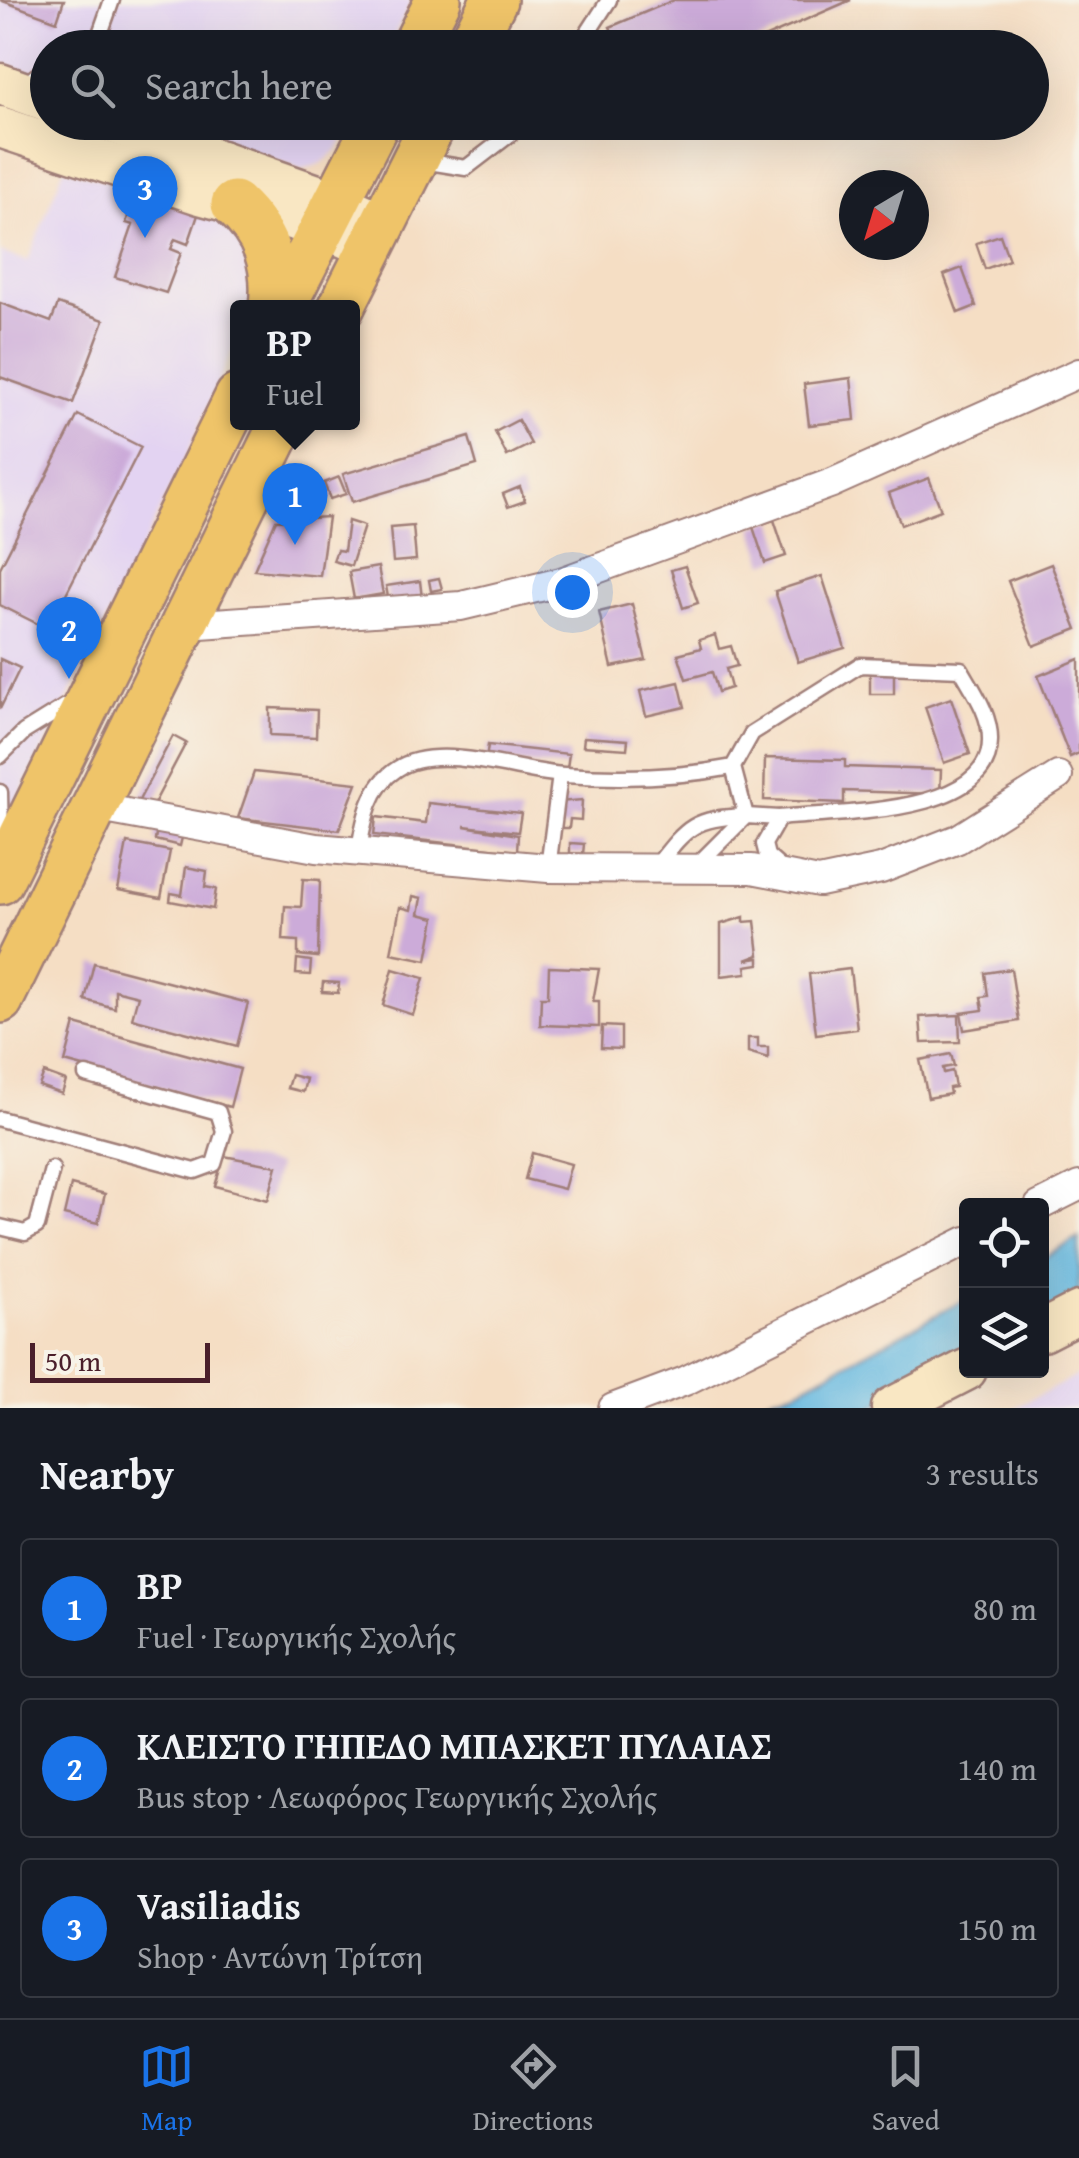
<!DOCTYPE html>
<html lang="en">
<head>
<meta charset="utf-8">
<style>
	body { margin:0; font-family:"Gentium Book Plus",serif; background:#242831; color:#f1f3f6 }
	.controls { position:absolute; right:30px; bottom:30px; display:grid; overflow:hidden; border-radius:10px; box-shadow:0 10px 40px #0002 }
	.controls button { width:90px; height:90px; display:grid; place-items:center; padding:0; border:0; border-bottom:2px solid #363941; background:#171b24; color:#f1f3f6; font:50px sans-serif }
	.compass { position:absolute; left:839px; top:170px; width:90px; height:90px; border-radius:50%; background:#171b24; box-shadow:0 10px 40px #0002; rotate:218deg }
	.scale { position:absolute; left:30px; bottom:25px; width:180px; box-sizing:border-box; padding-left:10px; border:5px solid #4a1f2b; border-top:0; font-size:28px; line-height:35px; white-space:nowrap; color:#4a1f2b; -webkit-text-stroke:8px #f7f3e8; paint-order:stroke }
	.you { position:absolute; left:572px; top:592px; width:35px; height:35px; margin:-25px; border:8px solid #fff; border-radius:50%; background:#1a73e8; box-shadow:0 0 0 15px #1a73e833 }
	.badge { display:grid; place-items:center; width:65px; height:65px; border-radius:50%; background:#1a73e8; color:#fff; font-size:32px; font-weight:700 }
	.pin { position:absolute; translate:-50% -82px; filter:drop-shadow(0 2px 5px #0008) }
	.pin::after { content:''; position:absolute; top:52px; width:35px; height:30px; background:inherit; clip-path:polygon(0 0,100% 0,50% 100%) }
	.popup { position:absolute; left:230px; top:300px; width:130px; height:130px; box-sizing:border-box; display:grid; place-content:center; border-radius:10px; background:#171b24; filter:drop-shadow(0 2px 8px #0005); font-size:32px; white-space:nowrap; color:#9ea1a6 }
	.popup b { font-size:38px; color:#f1f3f6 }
	.popup::after { content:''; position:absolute; left:50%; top:100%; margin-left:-20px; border:20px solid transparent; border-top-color:#171b24 }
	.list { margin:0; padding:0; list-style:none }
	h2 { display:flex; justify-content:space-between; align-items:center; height:130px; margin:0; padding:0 40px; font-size:42px }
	h2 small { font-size:32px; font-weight:400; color:#9ea1a6 }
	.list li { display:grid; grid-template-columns:65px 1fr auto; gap:30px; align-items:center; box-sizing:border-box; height:140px; margin:0 20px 20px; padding:0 20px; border:2px solid #363941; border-radius:10px }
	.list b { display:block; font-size:38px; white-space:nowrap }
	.list p { margin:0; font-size:32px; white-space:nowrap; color:#9ea1a6 }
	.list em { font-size:32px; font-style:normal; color:#9ea1a6 }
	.icon { flex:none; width:55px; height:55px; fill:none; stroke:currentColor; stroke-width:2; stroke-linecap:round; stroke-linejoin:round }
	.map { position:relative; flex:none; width:1079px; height:1408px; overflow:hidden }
	.search { position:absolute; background:#171b24; box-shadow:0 10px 40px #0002; left:30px; right:30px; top:30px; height:110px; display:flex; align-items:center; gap:25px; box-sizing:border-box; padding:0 35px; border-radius:55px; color:#9ea1a6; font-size:38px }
	.sheet { height:610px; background:#171b24 }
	nav { display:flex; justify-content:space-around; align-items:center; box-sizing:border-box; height:140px; border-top:2px solid #363941; background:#171b24; font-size:28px; color:#9ea1a6 }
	nav a { display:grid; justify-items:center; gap:5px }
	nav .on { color:#1a73e8 }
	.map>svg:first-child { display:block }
	.built { fill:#e3d3f2 }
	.water { fill:#63b8e0; stroke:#566c86; stroke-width:2.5 }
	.building { fill:#ccabd9 }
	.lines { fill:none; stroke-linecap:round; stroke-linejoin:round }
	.lane-casing { stroke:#a07e78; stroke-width:19 }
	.street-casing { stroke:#a07e78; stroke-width:32 }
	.secondary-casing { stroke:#a07e78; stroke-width:45 }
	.primary-casing { stroke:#a07e78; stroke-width:50 }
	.lane { stroke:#fff; stroke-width:14 }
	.street { stroke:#fff; stroke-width:28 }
	.secondary { stroke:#f9e7c3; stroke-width:40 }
	.primary { stroke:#efc469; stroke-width:45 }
</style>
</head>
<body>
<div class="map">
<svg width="1079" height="1408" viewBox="0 0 1079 1408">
	<rect width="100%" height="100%" fill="#f7f3e8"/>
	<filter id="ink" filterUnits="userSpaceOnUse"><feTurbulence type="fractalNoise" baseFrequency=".01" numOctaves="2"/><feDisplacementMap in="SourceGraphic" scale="20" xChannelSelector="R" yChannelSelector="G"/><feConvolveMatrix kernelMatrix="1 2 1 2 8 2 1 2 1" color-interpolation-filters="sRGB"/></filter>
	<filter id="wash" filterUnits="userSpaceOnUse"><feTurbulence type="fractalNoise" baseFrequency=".0048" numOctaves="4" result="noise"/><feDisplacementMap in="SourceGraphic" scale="40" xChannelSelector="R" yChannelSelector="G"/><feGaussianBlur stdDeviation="2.25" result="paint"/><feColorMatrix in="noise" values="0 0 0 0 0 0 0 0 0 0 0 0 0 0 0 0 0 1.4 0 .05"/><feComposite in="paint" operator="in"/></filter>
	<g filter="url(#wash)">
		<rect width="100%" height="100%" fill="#f5dec4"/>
		<g class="built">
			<path d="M0,0H412L388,47L48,48L47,79L0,62Z"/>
			<path d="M168,123H351L339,148L322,163L302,170Z"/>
			<path d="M64,168L244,223L254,307L238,308L237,340L187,455L0,837V252L28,261Z"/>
			<path d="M1079,1375V1408H1014Z"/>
		</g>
		<g class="water">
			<path d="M1079,1238V1300L1042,1319V1259Z"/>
			<path d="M966,1299V1358L870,1408H737L797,1390Z"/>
		</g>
		<g id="blocks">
			<g class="building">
				<path d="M0,0H64L57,21Z"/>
				<path d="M674,0H851L741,48H619L610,27Z"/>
				<path d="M136,191L199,212L188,244L175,239L171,249L181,253L166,293L115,277L133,225L126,223Z"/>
				<path d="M1000,235L1009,260L985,269L976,243Z"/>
				<path d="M962,268L976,306L958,313L944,275Z"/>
				<path d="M0,303L51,322L58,304L104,320L73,403L0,377Z"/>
				<path d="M851,378L855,420L809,425L804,384Z"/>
				<path d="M78,415L141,447L48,629L0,605V568Z"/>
				<path d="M518,420L531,444L507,456L495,432Z"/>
				<path d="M469,437L477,465L352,502L343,474Z"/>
				<path d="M339,477L346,494L330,499L324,483Z"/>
				<path d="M929,478L941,510L901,525L889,493Z"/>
				<path d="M520,487L525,501L508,507L503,494Z"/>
				<path d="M328,517L320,576L254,570L276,520Z"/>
				<path d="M774,520L786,556L765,563L753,527Z"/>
				<path d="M348,521L364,526L351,566L333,561L337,550L344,551Z"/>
				<path d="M413,526L416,560L393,562L390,528Z"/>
				<path d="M1051,564L1077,629L1034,646L1008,581Z"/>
				<path d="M685,566L698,603L683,608L671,570Z"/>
				<path d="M378,567L383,594L354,599L349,572Z"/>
				<path d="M822,576L845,648L798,662L775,591Z"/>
				<path d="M439,578L442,589L431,591L429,580Z"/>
				<path d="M420,581L422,598L389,603L386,586Z"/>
				<path d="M632,604L646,660L612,667L599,612Z"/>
				<path d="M715,635L719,649L731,646L737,666L726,669L731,688L718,692L712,672L686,679L678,654L701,648L699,640Z"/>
				<path d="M0,659L20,668L0,709Z"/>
				<path d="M1079,659V753L1070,757L1038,676Z"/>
				<rect x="870" y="672" width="24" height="22"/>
				<path d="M679,682L685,707L646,716L640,691Z"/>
				<path d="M951,698L970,754L944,763L925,707Z"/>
				<path d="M270,708L317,710L316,737L270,735Z"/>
				<path d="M173,736L186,743L149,813L136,806Z"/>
				<path d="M584,737L628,740L627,749L583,746Z"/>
				<path d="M488,745L569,754L567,768L486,759Z"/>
				<path d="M765,758L845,760V767L941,770L940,794L844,791V803L764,800Z"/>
				<path d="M254,772L357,783L339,830L238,818Z"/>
				<path d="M582,800L581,820L570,819L569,828H558L559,802Z"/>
				<path d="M428,803L521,813L518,832L464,826L518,835L517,851L374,835L376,817L426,823Z"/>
				<path d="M158,823L184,829L180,846L155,840Z"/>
				<path d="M127,843L170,851L161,898L118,890Z"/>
				<path d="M570,843L584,844L583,854L570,853Z"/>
				<path d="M186,867L207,871L205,887L216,889L213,909L170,901L171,893L182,895Z"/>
				<path d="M303,879L320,880L318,957L298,955V941L283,940L285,906L301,907Z"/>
				<path d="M413,896L422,898L419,914L435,918L427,960L391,953L400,907L411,910Z"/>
				<path d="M744,917V922L755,921L759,955L746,960L759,958V964L746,966L747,973L721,976V924Z"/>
				<path d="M297,959L311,961L310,975L296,974Z"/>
				<path d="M94,963L248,1003L237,1046L132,1018L138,996L115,990V1008L85,1000Z"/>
				<path d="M549,967L599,969L593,1001H599V1027L540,1025L541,997H548Z"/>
				<path d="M393,969L424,978L413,1015L383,1005Z"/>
				<path d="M850,969L857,1029L816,1034L809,974Z"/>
				<path d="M1011,969L1019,1021L964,1030L961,1013L983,1010L981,997L988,996L985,973Z"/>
				<path d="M323,982L339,983L338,993L322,992Z"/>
				<path d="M959,1015L960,1042L922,1043L920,1017Z"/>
				<path d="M75,1024L240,1069L230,1107L65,1062Z"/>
				<path d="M602,1026L621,1027V1049L601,1048Z"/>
				<path d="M748,1038H758V1047H768V1058L748,1052Z"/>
				<path d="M951,1054L954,1066L943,1068L944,1073L952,1071L955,1087L949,1088L950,1094L928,1098L920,1060Z"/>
				<path d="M44,1073L66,1081L62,1094L39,1086Z"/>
				<path d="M291,1075L306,1079L303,1092L287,1088Z"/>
				<path d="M532,1153L571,1164L564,1189L525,1179Z"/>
				<path d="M224,1156L277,1166L268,1200L215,1186Z"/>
				<path d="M71,1185L105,1194L98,1223L64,1215Z"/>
			</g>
		</g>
	</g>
	<g filter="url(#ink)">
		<use href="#blocks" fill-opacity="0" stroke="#a07e78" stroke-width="2.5"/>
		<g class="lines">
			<defs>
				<g id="lane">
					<path d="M95,48L112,0"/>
					<path d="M578,48L609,0"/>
					<path d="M21,88L48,66"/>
					<path d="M423,161L466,168L526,122"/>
					<path d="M0,756L24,732L74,701"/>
					<path d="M0,792L1,841"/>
					<path d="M359,849C364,819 370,786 397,769C438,742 518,772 564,775C622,779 676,778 733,767"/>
					<path d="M696,866L746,816L779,818"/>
					<path d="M548,868L560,775"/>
					<path d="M654,869C687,827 692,818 746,816L733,767L752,733L860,665L961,669C973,690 991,715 990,741C990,817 831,812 779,818L764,844L767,856L783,870"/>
					<path d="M0,1119L195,1171L214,1164L224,1131L218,1112L86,1075"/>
					<path d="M0,1227L25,1233L37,1226L52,1169"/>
				</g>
				<g id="street">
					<path d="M186,625L461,606L561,582L832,483L1079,373"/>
					<path d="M94,807L316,848L548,868L752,869L819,882L881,869L958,839L1058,776"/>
					<path d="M1039,1206L1079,1186"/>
					<path d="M613,1408L685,1381L966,1241"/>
				</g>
				<g id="secondary">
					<path d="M0,84L48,101"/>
					<path d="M110,122L337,202L384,224"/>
					<path d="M0,127L200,194L324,228L372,249"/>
					<path d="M1042,1331L1079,1312"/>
					<path d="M892,1408L966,1370"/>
				</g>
				<g id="primary">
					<path d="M414,48L438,0"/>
					<path d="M470,48L494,0"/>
					<path d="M234,204C266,234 277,264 272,308"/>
					<path d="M282,308L377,122"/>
					<path d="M341,308L434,122"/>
					<path d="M0,881L238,397"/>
					<path d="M0,1000L283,422"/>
				</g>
			</defs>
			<use href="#lane" class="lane-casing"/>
			<use href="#street" class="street-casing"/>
			<use href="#secondary" class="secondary-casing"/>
			<use href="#primary" class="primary-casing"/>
			<use href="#lane" class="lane"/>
			<use href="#street" class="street"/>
			<use href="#secondary" class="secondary"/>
			<use href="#primary" class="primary"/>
		</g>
	</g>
</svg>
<div class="controls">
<button><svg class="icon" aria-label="locate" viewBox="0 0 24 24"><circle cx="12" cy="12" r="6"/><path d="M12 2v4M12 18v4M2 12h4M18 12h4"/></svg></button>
<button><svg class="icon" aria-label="layers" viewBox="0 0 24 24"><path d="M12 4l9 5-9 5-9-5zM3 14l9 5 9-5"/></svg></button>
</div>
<svg class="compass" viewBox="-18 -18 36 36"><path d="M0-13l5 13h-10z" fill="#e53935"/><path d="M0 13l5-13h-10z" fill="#9ea1a6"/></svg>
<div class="scale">50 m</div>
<div class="you"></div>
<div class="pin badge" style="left:295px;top:545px">1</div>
<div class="popup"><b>BP</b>Fuel</div>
<div class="pin badge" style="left:69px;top:679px">2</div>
<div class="pin badge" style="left:145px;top:238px">3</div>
<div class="search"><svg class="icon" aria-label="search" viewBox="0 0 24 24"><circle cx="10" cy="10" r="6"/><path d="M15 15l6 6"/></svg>Search here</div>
</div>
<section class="sheet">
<h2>Nearby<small>3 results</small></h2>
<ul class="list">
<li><span class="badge">1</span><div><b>BP</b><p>Fuel · Γεωργικής Σχολής</p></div><em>80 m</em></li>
<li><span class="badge">2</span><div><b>ΚΛΕΙΣΤΟ ΓΗΠΕΔΟ ΜΠΑΣΚΕΤ ΠΥΛΑΙΑΣ</b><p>Bus stop · Λεωφόρος Γεωργικής Σχολής</p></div><em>140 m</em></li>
<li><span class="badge">3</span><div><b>Vasiliadis</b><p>Shop · Αντώνη Τρίτση</p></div><em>150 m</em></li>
</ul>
</section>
<nav>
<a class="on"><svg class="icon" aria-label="map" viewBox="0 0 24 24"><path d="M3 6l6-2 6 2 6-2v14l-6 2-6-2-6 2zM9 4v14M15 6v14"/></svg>Map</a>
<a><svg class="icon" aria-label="directions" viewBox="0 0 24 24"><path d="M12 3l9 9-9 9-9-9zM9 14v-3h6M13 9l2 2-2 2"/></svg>Directions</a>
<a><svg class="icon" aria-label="saved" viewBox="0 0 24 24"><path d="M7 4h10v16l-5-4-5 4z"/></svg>Saved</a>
</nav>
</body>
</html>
